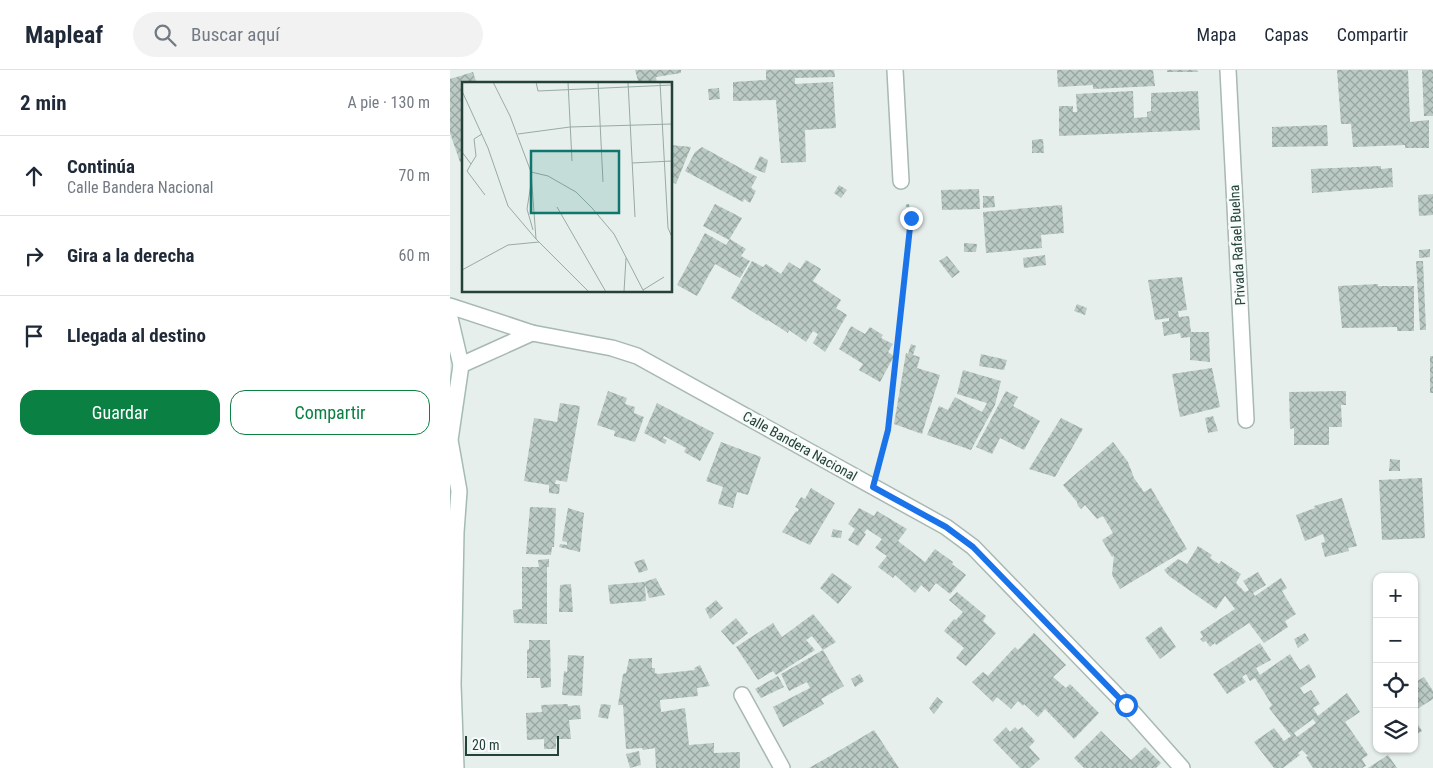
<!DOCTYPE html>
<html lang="es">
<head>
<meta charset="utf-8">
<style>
	body { margin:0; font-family:"Roboto Condensed",sans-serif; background:#f2f2f3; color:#1f2937 }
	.controls { position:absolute; right:15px; bottom:15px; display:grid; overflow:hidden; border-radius:10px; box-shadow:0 1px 4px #0004 }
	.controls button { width:45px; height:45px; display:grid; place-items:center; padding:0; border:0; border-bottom:1px solid #e0e1e3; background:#fff; color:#1f2937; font:25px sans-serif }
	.scale { position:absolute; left:15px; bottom:12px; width:94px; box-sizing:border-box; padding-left:5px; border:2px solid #24423a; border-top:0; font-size:14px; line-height:18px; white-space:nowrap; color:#24423a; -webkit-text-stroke:4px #f7fbf9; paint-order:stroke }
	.stop { position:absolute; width:15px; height:15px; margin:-11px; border:4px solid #1a73e8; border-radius:50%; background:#fff }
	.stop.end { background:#1a73e8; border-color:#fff; box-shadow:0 1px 5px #0008 }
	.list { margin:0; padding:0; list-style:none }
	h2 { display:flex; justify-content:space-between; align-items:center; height:65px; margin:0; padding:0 20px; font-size:21px }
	h2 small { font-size:16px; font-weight:400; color:#747a83 }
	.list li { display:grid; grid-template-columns:32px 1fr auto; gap:15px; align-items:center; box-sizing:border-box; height:80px; padding:0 20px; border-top:1px solid #e0e1e3 }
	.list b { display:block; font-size:19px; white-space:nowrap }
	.list p { margin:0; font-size:16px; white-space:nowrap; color:#747a83 }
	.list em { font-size:16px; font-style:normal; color:#747a83 }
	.actions { display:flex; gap:10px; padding:15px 20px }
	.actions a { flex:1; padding:11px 0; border:1px solid #0b8043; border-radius:15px; text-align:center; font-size:18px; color:#0b8043 }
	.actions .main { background:#0b8043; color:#fff }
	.icon { flex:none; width:28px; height:28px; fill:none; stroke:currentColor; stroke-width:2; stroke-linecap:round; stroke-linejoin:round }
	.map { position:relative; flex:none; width:983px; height:698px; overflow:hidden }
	header { display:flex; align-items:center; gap:30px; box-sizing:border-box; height:70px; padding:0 25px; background:#fff; border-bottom:1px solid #e0e1e3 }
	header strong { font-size:24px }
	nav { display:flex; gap:28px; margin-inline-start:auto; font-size:18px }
	.search { width:350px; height:45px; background:#f2f2f3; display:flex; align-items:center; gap:12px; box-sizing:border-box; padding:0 18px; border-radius:28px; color:#747a83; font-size:19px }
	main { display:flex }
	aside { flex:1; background:#fff }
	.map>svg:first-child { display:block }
	.building { fill:url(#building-cross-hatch); fill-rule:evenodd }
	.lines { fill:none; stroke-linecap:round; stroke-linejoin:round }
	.street-casing { stroke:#a8b8b2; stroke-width:18 }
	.secondary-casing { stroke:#a4bbb3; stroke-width:18 }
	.path { stroke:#86b3a5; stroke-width:3; stroke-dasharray:2.5 4; stroke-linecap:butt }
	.street { stroke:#fff; stroke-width:15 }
	.secondary { stroke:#fff; stroke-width:15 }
	.route { stroke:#1a73e8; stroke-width:6 }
	.labels { text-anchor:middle; stroke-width:5; stroke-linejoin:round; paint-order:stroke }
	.street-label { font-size:14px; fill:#24423a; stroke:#f7fbf9 }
	.inset-road { fill:none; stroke:#98aaa4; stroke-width:1 }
	.view { fill:#0f766e; fill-opacity:0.15; stroke:#0f766e; stroke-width:2.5 }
	.inset-edge { fill:none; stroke:#24423a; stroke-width:2.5 }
</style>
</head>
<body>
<header>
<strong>Mapleaf</strong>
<div class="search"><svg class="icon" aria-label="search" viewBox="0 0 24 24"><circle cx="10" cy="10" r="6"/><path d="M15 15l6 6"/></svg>Buscar aquí</div>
<nav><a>Mapa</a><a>Capas</a><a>Compartir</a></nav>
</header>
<main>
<aside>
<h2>2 min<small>A pie · 130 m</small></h2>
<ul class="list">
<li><svg class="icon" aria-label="ahead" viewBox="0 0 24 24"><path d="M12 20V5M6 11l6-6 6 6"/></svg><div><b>Continúa</b><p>Calle Bandera Nacional</p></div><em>70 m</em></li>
<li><svg class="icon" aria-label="right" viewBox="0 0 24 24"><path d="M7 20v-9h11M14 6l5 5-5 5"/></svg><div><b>Gira a la derecha</b></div><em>60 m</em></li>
<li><svg class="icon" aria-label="arrive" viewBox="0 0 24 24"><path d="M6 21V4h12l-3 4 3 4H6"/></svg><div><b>Llegada al destino</b></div></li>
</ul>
<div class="actions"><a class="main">Guardar</a><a>Compartir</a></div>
</aside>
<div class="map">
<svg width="983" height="698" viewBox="0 0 983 698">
	<defs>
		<pattern id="building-cross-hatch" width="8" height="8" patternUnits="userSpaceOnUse" patternTransform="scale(1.25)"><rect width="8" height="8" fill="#bbcac4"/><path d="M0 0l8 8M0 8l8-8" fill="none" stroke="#98a6a0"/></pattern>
	</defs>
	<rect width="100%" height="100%" fill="#e6efeb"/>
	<g class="building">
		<path d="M185,0H231V3L206,7L207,14H189Z"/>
		<path d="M316,0H384L385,7L345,8V14L383,12L386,58L355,60L356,92L331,93L326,30L283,31V12L316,10Z"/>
		<path d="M607,0H703L705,16L643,19V15L608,17Z"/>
		<path d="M717,0H747L748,2H717Z"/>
		<path d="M887,0H958L960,52L979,50V78H955V75L903,77L901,54H891Z"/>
		<path d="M972,0H983V46H974Z"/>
		<path d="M23,2L27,14H14V91L10,92L0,63V9Z"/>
		<path d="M269,18L270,29L259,30L258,19Z"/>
		<path d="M683,21L684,48L697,47V42L701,41V23L748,21L750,60L609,66V36H623V42H627L626,24Z"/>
		<path d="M877,55L878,76L822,77V57Z"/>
		<path d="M593,69L594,83H582V70Z"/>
		<path d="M221,75L241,77L226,114L221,112Z"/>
		<path d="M252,77L307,107L301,118L306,121L300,133L294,129L293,132L235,101L245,82Z"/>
		<path d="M310,86L318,90L315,103L304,99Z"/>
		<path d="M931,96V99L942,98L943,117L862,123L861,99Z"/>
		<path d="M389,115L397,120L391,128L384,123Z"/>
		<path d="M529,119L530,139L492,140L491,120Z"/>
		<path d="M983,124V145L969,146L968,125Z"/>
		<path d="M533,126H544L545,137L533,138Z"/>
		<path d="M265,134L292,148L279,170L253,156Z"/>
		<path d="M612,135L614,163L591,165L592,178L536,183L533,142Z"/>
		<path d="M255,163L276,175L280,169L296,179L291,186L300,191L290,208L265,194L247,226L227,215Z"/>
		<path d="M514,173L527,174L526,182H514Z"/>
		<path d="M980,179V187L969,188V180Z"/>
		<path d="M595,185L596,195L574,198L573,188Z"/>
		<path d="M497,186L510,202L502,208L489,191Z"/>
		<path d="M356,190L371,199L363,211L391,230L386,238L397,245L375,282L363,273L368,264L363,261L356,272L339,260L338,263L318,250L317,251L281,228L302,191L313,197L316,194L331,204L339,192L350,199Z"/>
		<path d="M966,191H973L976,260H970Z"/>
		<path d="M732,207L737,240L728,241L729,247L739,246L741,262H759L760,292L740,290V267L731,268L730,263L714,266L712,252L719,251V248L705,250L698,210Z"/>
		<path d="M928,214V216H964V261H947V257L892,258L888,216Z"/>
		<path d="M627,234L637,238L635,245L624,241Z"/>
		<path d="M401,256L415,264L420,257L433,265L431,268L443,274L438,282L444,286L430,312L409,300L413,294L389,279Z"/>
		<path d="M461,274L466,276L463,285L470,287L467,298L490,305L472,364L444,354L456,283L458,284Z"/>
		<path d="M531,284L557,290L554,300L529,296Z"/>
		<rect x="980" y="286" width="3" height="37"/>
		<path d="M762,298L770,337L730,347L722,304Z"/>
		<path d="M513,300L551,311L545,335L521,380L477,365L489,336L498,340L505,327L532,342L537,333L507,324Z"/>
		<path d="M158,321L177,328L175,334L185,337L184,343L194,347L185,372L164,366L165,361L147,355Z"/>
		<path d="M556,321L568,327L563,336L590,351L574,380L550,368L542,384L526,377Z"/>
		<path d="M896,321V335H891L892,357H879V375H844V358L840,359L839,322Z"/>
		<path d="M110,333L130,336L117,412L106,410L105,414H110L109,424L99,423V415L74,411L84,348L107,352Z"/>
		<path d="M207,333L264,363L250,391L234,382L236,378L214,366L213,368L217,370L215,374L194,363Z"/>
		<path d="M763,346L768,361L758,363L755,348Z"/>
		<path d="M611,348L633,359L605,407L579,399Z"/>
		<path d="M271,372L311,387L298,425L287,422L283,438L268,434L273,417L256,411Z"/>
		<path d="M663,372L678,392L684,408L694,422L701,418L737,479L670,519L662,505L664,485L662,487L652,470L663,463L653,446L647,449L635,435L631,439L628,436L627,432L613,415Z"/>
		<path d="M940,389L950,390V401H939Z"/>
		<path d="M972,408L975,468L932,470L929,410Z"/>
		<path d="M361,418L385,433L360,475L332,462L346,441L347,442L349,439L345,437L351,427L355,429Z"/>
		<path d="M892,428L907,476L898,478L899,481L875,487L871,473L875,472L873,464L855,471L846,445L865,438L864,436Z"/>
		<path d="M80,437L106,438L104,477H102L101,485L76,484Z"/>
		<path d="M118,438L134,443L130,482L109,477L110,474L117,475V472L112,471Z"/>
		<path d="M409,438L424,446L427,441L457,459L448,471L475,492L485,479L503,492L502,494L516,505L500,524L486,513L479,522L471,515L465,523L445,505L443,508L428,497L437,486L425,478L432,469L417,459L414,463L416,464L408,476L398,470L405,459L398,454Z"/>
		<path d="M383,459L392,461L391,468L381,467Z"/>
		<path d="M748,476L762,485L760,488L769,494L771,491L791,504L786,513L795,522L799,520L793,511L808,502L816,515L803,523L805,526L831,508L837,518L832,521L846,544L835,551L838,557L814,573L799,553L766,575L765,573L760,577L756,571L753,572L750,569L753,567L750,562L785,539L775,526L766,539L719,506L714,500L728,489L737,494Z"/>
		<path d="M99,489V497H97V554L64,553L63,540L72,539V497H89L88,490Z"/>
		<path d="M194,489L198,500L189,503L184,492Z"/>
		<path d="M382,503L402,517L388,534L370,518Z"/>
		<path d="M206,508L215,525L199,528L195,514L196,531L160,534L158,515L194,512Z"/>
		<path d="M121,514L123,542H109L110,515Z"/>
		<path d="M507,522L536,546L533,551L546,563L516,596L506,588L514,578L494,561L504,549L506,550L513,542L499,530Z"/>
		<path d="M266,530L273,538L260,549L255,539Z"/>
		<path d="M363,544L386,572L373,580L394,616L371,629L374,634L333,657L323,637L360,618L357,612L339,621L331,604L373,580L362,566L356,570L365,580L326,605L323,601L308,610L286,577L323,553L332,567Z"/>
		<path d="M286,548L298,563L283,575L271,561Z"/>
		<path d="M711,556L726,577L710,589L695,568Z"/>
		<path d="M584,563L616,595L603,607L616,618L620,614L649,643L624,669L595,639L588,647L574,634L573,636L568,631L561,639L547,627L543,632L522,612L533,602L538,606L565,577L568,580Z"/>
		<path d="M855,563L859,570L848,578L844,569Z"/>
		<path d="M79,570H100L101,617L91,618L90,608H77V580L79,579Z"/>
		<path d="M810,573L821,590L806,598L810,605L840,584L850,600L859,594L866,607L850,618L854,624L861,620L870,634L863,638L868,646L897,623L910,642L895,652L918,685L912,689L916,696L912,698H863L856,687L858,686L852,680L848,683L850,685L833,698H824L804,672L824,658L834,671L841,666L819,638L822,635L805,608L800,611L796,604L792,607L796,612L777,624L763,604ZM863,649L866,653L847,667L844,663Z"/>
		<path d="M118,585L134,586L132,626L112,625L114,601L117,602Z"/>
		<path d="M202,588V598H205V603L208,604L245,600L244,598L250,595L260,616L247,618L248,626L210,630L211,642L235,638L239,675L264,673V683L290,682V698H206L205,678L193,680L192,678L176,679L173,635H168L173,604L176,603L179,589Z"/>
		<path d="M410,604L414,611L405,617L401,609Z"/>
		<path d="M328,606L334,617L311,628L305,619Z"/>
		<path d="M974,607L983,621V629L964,641V613Z"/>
		<path d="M487,627L493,632L484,644L479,638Z"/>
		<path d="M118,634V636L130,635L131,649L119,650L121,669H106V679H94V669L77,670L76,643L92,642L91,635Z"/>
		<path d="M151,634L161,635L158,649L148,647Z"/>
		<path d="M964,648L972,661L964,666Z"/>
		<path d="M556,657L560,662L565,657L568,660L572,657L585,671L579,677L590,689L580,698H570L543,670Z"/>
		<path d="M424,660L449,698H359L387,682Z"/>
		<path d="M651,661L681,690L695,677L711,693L706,698H634L624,688Z"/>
		<path d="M189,681L191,695L180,698L176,684Z"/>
		<path d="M938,685L947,698H918Z"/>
	</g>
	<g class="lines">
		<defs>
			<g id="street">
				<path d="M445,0L451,111"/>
				<path d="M778,0L796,350"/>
				<path d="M0,236L82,263L162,278L187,286L496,457L523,477L676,635L732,698"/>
				<path d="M11,295L82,263"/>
				<path d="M292,625L332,698"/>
			</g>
			<path id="secondary" d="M0,248L11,295L0,370L9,421L6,462L3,614L6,698"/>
		</defs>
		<use href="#street" class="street-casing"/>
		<use href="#secondary" class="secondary-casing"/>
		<path class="path" d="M429,394L438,361L461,148L457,133"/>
		<use href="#street" class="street"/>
		<use href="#secondary" class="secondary"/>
	</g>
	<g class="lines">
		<path class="route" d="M461,148L438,360L423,417L496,457L523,477L676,635"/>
	</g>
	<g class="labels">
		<g class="street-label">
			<text transform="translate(787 175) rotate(-93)" y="5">Privada Rafael Buelna</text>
			<text transform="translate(350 376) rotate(29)" y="5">Calle Bandera Nacional</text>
		</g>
	</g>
	<g transform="translate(12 12)">
		<rect width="210" height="210" fill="#e6efeb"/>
		<path class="inset-road" d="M31,0L48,34L69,90L74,157L127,210M74,0L76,9L210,3M106,0L110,79M136,0L141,100M166,0L173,135M198,0L206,146L210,155M0,9L26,66L46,124L74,157M56,52L108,45L210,42M0,70L9,82L5,89L23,113M170,81L210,79M9,82L14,74L12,57L20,52M69,90L86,94L114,110L130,126L152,152L182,210M69,102L65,127L71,148M95,125L144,210M210,155V181M0,188L46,163L77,160M181,208L202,195M162,210L164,176"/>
		<path class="view" d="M69,69H157V131H69Z"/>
		<rect width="210" height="210" class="inset-edge"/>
	</g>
</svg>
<div class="controls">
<button>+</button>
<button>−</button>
<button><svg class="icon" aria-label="locate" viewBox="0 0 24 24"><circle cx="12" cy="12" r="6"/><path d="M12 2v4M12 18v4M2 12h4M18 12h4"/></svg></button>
<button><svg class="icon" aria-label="layers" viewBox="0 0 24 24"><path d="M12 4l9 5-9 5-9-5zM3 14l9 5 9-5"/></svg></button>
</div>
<div class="scale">20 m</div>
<div class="stop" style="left:676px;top:635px"></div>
<div class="stop end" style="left:461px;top:148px"></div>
</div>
</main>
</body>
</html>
